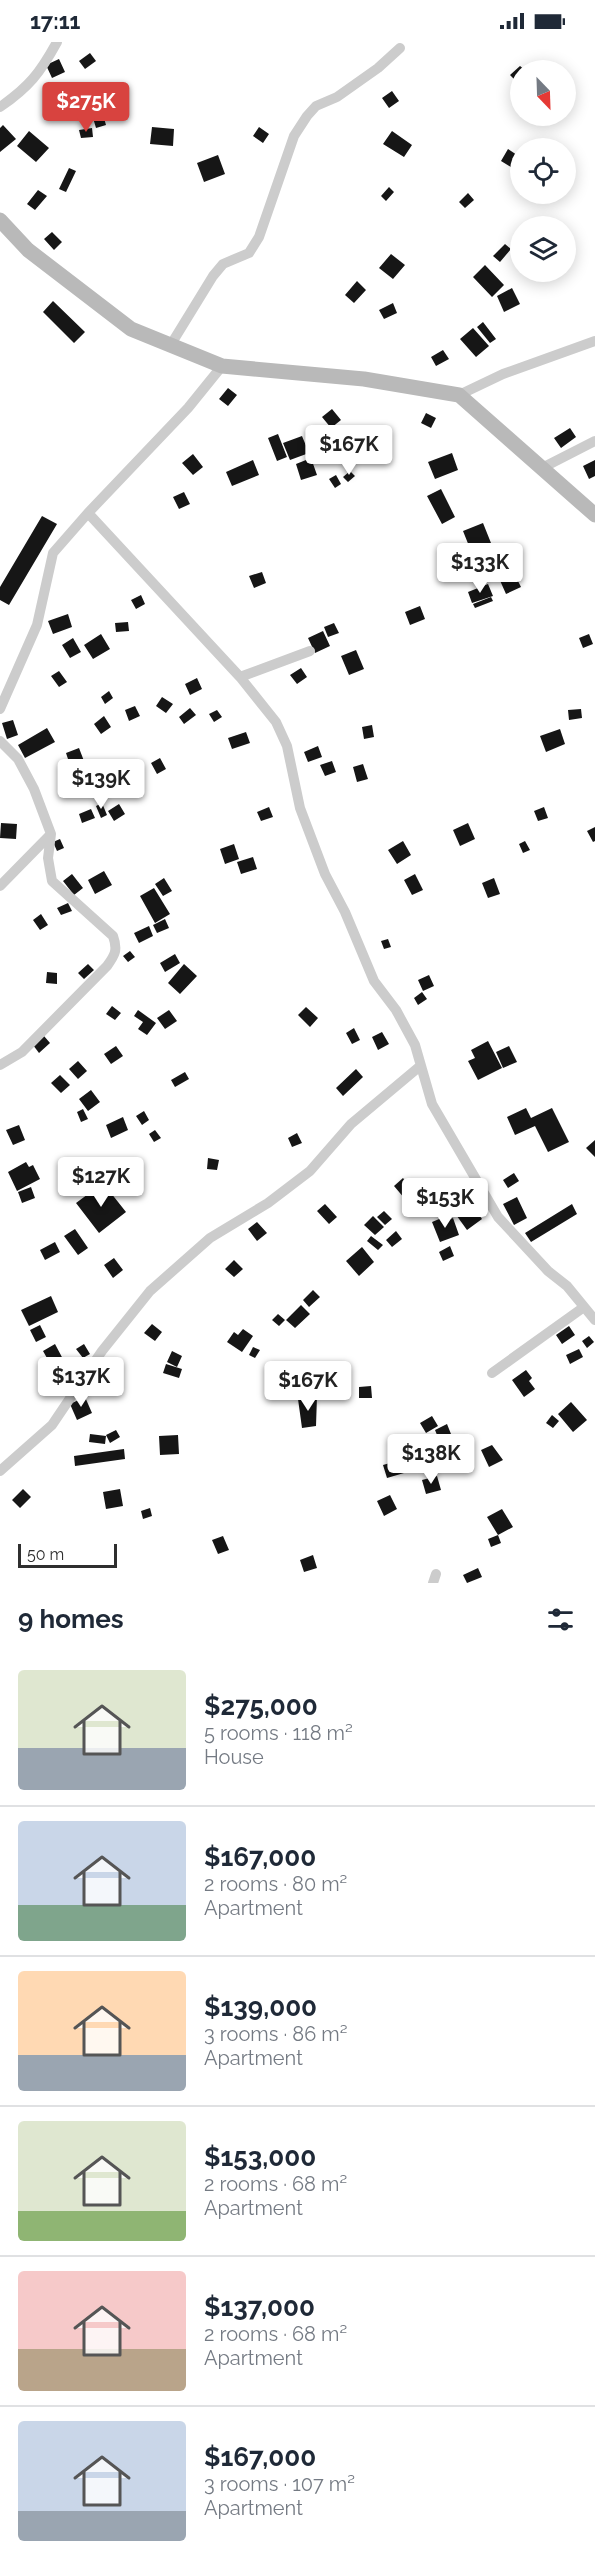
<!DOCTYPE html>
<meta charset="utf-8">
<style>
:root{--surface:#fff;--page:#f2f2f3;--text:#1f2937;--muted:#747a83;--line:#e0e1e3;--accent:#d8433f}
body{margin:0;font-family:Raleway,sans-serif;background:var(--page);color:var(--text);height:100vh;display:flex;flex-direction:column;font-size:22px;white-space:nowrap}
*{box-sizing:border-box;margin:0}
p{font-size:20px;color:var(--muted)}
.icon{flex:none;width:33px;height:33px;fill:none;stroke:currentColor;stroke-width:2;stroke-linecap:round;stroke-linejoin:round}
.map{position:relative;height:1541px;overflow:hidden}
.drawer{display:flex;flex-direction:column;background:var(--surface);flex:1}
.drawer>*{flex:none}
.needle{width:39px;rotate:157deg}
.controls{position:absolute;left:510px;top:18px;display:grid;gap:12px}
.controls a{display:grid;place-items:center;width:66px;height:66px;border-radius:50%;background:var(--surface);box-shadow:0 3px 15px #0003;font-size:30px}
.scale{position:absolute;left:18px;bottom:15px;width:99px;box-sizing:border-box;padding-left:6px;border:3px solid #2f2f2f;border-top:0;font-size:16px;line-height:21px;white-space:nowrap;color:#2f2f2f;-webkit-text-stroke:4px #fff;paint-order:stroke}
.price{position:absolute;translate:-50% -51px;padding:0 14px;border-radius:6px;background:#fff;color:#222;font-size:20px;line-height:39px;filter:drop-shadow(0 2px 3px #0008)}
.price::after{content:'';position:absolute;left:50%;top:36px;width:18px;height:14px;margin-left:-9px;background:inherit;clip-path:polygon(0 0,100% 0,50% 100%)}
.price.current{background:var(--accent);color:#fff}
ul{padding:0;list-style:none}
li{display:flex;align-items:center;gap:18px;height:150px;padding:0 18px}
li+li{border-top:2px solid var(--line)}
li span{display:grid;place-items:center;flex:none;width:168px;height:120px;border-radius:6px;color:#555}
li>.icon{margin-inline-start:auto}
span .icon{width:72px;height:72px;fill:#fffc;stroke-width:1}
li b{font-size:26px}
h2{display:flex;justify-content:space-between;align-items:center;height:72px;padding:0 18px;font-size:26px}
.status{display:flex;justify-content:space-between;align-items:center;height:42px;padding:0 30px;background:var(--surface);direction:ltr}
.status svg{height:16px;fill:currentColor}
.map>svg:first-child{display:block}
.building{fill:#161616}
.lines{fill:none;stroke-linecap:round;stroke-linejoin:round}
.street{stroke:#ccc;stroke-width:10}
.secondary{stroke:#b9b9b9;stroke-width:15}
</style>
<div class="status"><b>17:11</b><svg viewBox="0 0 49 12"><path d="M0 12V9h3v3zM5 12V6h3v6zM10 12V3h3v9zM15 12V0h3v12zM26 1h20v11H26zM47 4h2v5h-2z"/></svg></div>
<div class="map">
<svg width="595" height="1541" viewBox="0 0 595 1541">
<rect width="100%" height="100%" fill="#fff"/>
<path class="building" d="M 90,11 L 96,19 L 85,27 L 79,19 Z
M 59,17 L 65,30 L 52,36 L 46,23 Z
M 520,24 L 525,28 L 520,28 L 520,34 L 516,39 L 510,33 Z
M 392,49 L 399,59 L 389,66 L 382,56 Z
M 101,66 L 106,83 L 96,86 L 91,69 Z
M 3,83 L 16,97 L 0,110 L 0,86 Z
M 152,85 L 174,87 L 173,104 L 150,102 Z
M 259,85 L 269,92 L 263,101 L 253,94 Z
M 92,86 L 93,95 L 81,96 L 79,88 Z
M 29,89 L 49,106 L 36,120 L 17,104 Z
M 392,89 L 412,103 L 404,115 L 383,102 Z
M 508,107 L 520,115 L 514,127 L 501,119 Z
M 218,113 L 225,132 L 204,140 L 197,121 Z
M 69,126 L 76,129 L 66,150 L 59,147 Z
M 389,145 L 394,150 L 386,159 L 381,154 Z
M 38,148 L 47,154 L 35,168 L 27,162 Z
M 468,151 L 474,158 L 465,166 L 459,160 Z
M 52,190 L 62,200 L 54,208 L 44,197 Z
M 505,202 L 511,207 L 500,220 L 493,214 Z
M 391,212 L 405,223 L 393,237 L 379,226 Z
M 485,223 L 504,243 L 492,255 L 473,235 Z
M 357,239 L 366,248 L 354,261 L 345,253 Z
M 512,246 L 520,262 L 504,270 L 497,254 Z
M 53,259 L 85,290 L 74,301 L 43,270 Z
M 393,261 L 397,271 L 384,277 L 379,268 Z
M 483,280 L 496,297 L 490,301 L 477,285 Z
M 473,286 L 489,304 L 476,315 L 460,297 Z
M 443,308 L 449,317 L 436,324 L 431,315 Z
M 228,346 L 237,353 L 228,364 L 219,357 Z
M 332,367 L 341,378 L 331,386 L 322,375 Z
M 426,371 L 436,376 L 431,386 L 421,381 Z
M 570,386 L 576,395 L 561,406 L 554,396 Z
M 278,392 L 287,415 L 277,419 L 268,396 Z
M 302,394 L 309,411 L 290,418 L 283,401 Z
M 452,411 L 458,428 L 435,437 L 428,420 Z
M 193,412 L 203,425 L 193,433 L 182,421 Z
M 311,416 L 317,433 L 301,438 L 296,422 Z
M 253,418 L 259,433 L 232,444 L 226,430 Z
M 595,418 L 595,434 L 589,437 L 583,424 Z
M 350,429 L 355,434 L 348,440 L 343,435 Z
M 336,433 L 341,442 L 335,446 L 329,437 Z
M 441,447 L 455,475 L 442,482 L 427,454 Z
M 184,450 L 190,462 L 179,467 L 173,455 Z
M 42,474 L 57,482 L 9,563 L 0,558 L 0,545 Z
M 483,481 L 491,501 L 471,509 L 463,489 Z
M 463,501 L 467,509 L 454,515 L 450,507 Z
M 493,510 L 495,521 L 482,523 L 480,512 Z
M 512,527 L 521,545 L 506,552 L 498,534 Z
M 262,530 L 266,541 L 254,546 L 249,534 Z
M 488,542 L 493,554 L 472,561 L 468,550 Z
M 141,553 L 145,562 L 136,567 L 131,558 Z
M 491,555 L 493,559 L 475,566 L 473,562 Z
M 420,564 L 425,577 L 410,583 L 405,570 Z
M 68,572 L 72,585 L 53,592 L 48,579 Z
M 128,580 L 129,589 L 116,590 L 115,581 Z
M 334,581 L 339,591 L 328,595 L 324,585 Z
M 323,589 L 330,604 L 315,611 L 308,596 Z
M 101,592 L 110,607 L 93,617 L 84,603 Z
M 589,592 L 593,602 L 583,606 L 579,596 Z
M 73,596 L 81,610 L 70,616 L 62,603 Z
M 356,608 L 364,627 L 349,633 L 341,614 Z
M 301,626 L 307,635 L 297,642 L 290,633 Z
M 59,629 L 67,640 L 59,645 L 51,634 Z
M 197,636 L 202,647 L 190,653 L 185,642 Z
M 109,649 L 113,656 L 105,662 L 101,655 Z
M 162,655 L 173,662 L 166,671 L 156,664 Z
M 135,664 L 140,674 L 129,679 L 125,668 Z
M 190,666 L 196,673 L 184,682 L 179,675 Z
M 581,667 L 582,676 L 569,678 L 568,668 Z
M 217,668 L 222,675 L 214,680 L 209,672 Z
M 104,674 L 111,685 L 101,692 L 94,682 Z
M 13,678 L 18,693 L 7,697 L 2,681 Z
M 372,683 L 374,695 L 364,697 L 362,685 Z
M 47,686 L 55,700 L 25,716 L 18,703 Z
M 560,687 L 565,702 L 546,710 L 540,694 Z
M 246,690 L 250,701 L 232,707 L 228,696 Z
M 318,704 L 322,715 L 308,720 L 304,710 Z
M 79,706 L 84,719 L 70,723 L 66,711 Z
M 160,716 L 166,727 L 157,732 L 151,721 Z
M 332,719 L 336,730 L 325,734 L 320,723 Z
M 363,722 L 368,737 L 357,740 L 353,725 Z
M 102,761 L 107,773 L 101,776 L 96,764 Z
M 119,762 L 125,772 L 114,779 L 108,769 Z
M 269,765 L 273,775 L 261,779 L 257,770 Z
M 544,765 L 548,776 L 538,779 L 534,769 Z
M 91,767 L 95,776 L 82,781 L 79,772 Z
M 1,781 L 17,782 L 16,797 L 0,796 Z
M 468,781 L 475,797 L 460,804 L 453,788 Z
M 595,785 L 595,799 L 593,800 L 587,789 Z
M 60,797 L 64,806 L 57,809 L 53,800 Z
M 403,799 L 411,813 L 397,822 L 388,808 Z
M 525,799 L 530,808 L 523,811 L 519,802 Z
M 234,802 L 239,817 L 225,822 L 220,807 Z
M 253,815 L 257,827 L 241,832 L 237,820 Z
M 104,829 L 112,843 L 95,852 L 88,838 Z
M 72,832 L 83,846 L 74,853 L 63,839 Z
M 415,832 L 423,848 L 412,853 L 404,838 Z
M 164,836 L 172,849 L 163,854 L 155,842 Z
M 494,836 L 500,852 L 488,856 L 482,841 Z
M 154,846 L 170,872 L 155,881 L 140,854 Z
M 68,861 L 72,869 L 61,873 L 57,866 Z
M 41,872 L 48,883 L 40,888 L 33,878 Z
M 165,877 L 169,886 L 157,891 L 153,883 Z
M 149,884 L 153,894 L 139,901 L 134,891 Z
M 388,897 L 391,905 L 384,907 L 381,899 Z
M 130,909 L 135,915 L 128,920 L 123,914 Z
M 175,912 L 180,921 L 165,930 L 160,921 Z
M 88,922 L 94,928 L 84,937 L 78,931 Z
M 184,922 L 197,934 L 180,952 L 168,941 Z
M 47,930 L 57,931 L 57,942 L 46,941 Z
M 429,933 L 434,944 L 423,949 L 418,938 Z
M 422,950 L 427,957 L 418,963 L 414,956 Z
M 112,964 L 121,971 L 115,978 L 106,972 Z
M 306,965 L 318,976 L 310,985 L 298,973 Z
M 138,968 L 156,981 L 147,993 L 138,987 L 143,980 L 134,974 Z
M 169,968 L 177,979 L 165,987 L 157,976 Z
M 354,986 L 360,998 L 352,1002 L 346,991 Z
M 382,990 L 389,1002 L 378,1008 L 372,995 Z
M 44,994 L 50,1001 L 39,1011 L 33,1003 Z
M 488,999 L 502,1026 L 478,1038 L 468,1019 L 475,1016 L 471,1008 Z
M 116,1004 L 123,1014 L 111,1022 L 104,1012 Z
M 509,1004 L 517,1020 L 503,1026 L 496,1010 Z
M 78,1019 L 87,1029 L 78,1037 L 69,1027 Z
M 356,1027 L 363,1035 L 343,1054 L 336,1046 Z
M 185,1030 L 189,1037 L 175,1045 L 171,1038 Z
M 60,1033 L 70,1043 L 61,1051 L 51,1041 Z
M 91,1048 L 100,1060 L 88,1069 L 79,1057 Z
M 526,1066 L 531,1076 L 552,1066 L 569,1100 L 548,1110 L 535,1084 L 515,1093 L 507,1075 Z
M 83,1067 L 88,1077 L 81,1080 L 77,1070 Z
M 144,1069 L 149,1078 L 142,1083 L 136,1074 Z
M 123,1075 L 128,1088 L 111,1096 L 106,1083 Z
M 19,1083 L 25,1098 L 13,1103 L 6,1088 Z
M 155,1088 L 161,1096 L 154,1100 L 149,1092 Z
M 297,1091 L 302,1101 L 292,1105 L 288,1096 Z
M 595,1098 L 595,1115 L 586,1106 Z
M 208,1116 L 219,1118 L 217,1128 L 207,1127 Z
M 26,1120 L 29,1125 L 33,1123 L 40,1137 L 17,1149 L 8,1130 Z
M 514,1131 L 519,1139 L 508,1146 L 503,1138 Z
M 403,1136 L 414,1150 L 405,1157 L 394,1144 Z
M 103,1141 L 126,1170 L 99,1191 L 76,1161 Z
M 31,1145 L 35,1156 L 22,1161 L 18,1150 Z
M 517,1155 L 527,1176 L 514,1183 L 503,1162 Z
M 469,1159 L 482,1177 L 467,1188 L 454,1170 Z
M 325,1162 L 337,1175 L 329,1182 L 317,1169 Z
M 572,1162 L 577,1172 L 531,1200 L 525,1191 Z
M 384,1169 L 392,1177 L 385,1183 L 377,1175 Z
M 373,1174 L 384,1185 L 375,1193 L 364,1183 Z
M 444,1175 L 445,1179 L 453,1176 L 459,1193 L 440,1200 L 432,1180 Z
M 257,1180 L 267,1191 L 257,1199 L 248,1187 Z
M 75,1187 L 88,1206 L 78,1213 L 64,1194 Z
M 396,1189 L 402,1197 L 392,1205 L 386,1198 Z
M 371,1194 L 383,1203 L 378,1208 L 367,1199 Z
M 55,1200 L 60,1210 L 45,1218 L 40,1208 Z
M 450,1204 L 454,1214 L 443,1219 L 439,1210 Z
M 362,1205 L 374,1220 L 359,1234 L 346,1219 Z
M 114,1216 L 123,1228 L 113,1236 L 104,1223 Z
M 234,1218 L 243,1227 L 234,1235 L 225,1227 Z
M 313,1248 L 320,1255 L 309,1265 L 303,1258 Z
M 51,1254 L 58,1270 L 29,1284 L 21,1268 Z
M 301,1263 L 310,1272 L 295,1286 L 286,1278 Z
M 278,1272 L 285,1278 L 279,1284 L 272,1278 Z
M 152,1282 L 162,1290 L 155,1299 L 144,1291 Z
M 40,1283 L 46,1295 L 36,1300 L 30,1288 Z
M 569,1284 L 575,1293 L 562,1302 L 556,1293 Z
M 243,1287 L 253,1294 L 242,1310 L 227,1300 L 234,1290 L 238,1293 Z
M 589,1294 L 594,1300 L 587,1306 L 582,1299 Z
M 55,1302 L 64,1319 L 52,1325 L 43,1309 Z
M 84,1302 L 90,1312 L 83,1316 L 76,1307 Z
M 253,1305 L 260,1308 L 255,1316 L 249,1313 Z
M 579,1307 L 583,1315 L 570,1322 L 566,1313 Z
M 172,1309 L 182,1314 L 177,1325 L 167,1320 Z
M 166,1322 L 182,1327 L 179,1336 L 163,1331 Z
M 526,1328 L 532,1336 L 529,1339 L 535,1347 L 524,1355 L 512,1338 Z
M 371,1344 L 372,1356 L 359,1356 L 359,1345 Z
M 317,1354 L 316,1384 L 302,1386 L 298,1357 Z
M 85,1355 L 92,1371 L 77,1378 L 70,1362 Z
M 571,1360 L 587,1378 L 573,1390 L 558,1372 Z
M 552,1373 L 559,1379 L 553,1386 L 546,1381 Z
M 432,1374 L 438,1384 L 426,1391 L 420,1381 Z
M 447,1382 L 451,1392 L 439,1398 L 435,1388 Z
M 116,1388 L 120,1395 L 110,1401 L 106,1393 Z
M 90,1392 L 106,1394 L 105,1402 L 89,1400 Z
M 178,1393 L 179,1412 L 160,1413 L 159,1394 Z
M 492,1403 L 503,1418 L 489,1425 L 481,1408 Z
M 124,1407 L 125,1417 L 75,1424 L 74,1414 Z
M 400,1418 L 404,1431 L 387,1436 L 383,1423 Z
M 437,1434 L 441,1448 L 426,1452 L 422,1438 Z
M 23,1447 L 31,1455 L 20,1466 L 12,1458 Z
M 120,1447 L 123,1464 L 106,1467 L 103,1450 Z
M 390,1453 L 397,1467 L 384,1474 L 377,1459 Z
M 150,1466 L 152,1474 L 143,1477 L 141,1469 Z
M 502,1467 L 513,1485 L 498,1493 L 501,1501 L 491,1505 L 488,1497 L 498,1493 L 487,1475 Z
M 223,1494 L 229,1508 L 218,1512 L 212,1498 Z
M 313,1513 L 317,1526 L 304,1530 L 300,1518 Z
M 478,1526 L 482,1535 L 467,1541 L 463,1533 Z"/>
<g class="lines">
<path class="street" d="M 0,65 C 29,45 40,31 57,0
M 170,304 L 213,234 L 223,222 L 249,211 L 259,195 L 294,94 L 307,74 L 316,64 L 337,55 L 378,26 L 400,6
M 222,324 L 188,366 L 88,471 L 240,635 L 276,680 L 287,704 L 300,766 L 325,832 L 345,870 L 374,939 L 396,968 L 415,1003 L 432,1062 L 498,1175 L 548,1229 L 567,1244 L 595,1278
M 459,353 L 503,332 L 595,299
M 544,425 L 595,399
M 240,635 L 310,609
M 0,667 L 37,583 L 53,511 L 88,471
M 0,699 L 18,717 L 34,747 L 51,792 L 48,816 L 52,839 L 113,894 C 118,908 115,913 107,924 L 22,1010 L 0,1023
M 0,844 L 51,792
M 492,1331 L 584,1265
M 0,1429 L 52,1383 L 102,1309 L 150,1249 L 210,1196 L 268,1161 L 310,1129 L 351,1082 L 419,1025
M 433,1541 L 436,1532"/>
<path class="secondary" d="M 0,178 L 28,208 L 131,287 L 222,324 L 364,337 L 459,353 L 595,473"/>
</g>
</svg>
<div class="controls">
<a><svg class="needle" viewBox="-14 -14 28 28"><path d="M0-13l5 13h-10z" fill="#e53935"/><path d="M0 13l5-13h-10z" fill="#747a83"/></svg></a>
<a><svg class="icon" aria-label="locate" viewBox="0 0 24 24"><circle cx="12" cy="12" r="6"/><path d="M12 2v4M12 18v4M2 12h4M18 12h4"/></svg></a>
<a><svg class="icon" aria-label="layers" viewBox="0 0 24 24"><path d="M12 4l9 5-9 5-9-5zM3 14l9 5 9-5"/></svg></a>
</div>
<div class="scale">50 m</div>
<b class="price current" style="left:86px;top:91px">$275K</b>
<b class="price" style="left:349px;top:434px">$167K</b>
<b class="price" style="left:480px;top:552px">$133K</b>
<b class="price" style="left:101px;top:768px">$139K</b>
<b class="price" style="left:101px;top:1166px">$127K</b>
<b class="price" style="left:445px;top:1187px">$153K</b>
<b class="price" style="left:81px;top:1366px">$137K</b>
<b class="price" style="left:308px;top:1370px">$167K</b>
<b class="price" style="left:431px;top:1443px">$138K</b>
</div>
<section class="drawer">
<h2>9 homes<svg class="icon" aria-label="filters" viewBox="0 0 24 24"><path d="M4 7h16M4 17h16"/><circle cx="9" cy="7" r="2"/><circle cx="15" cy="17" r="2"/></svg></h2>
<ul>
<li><span style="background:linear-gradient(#dfe7d0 65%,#9aa5b1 0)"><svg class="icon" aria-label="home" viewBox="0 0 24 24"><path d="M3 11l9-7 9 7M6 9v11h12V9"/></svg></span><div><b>$275,000</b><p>5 rooms · 118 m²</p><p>House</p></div></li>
<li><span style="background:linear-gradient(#c9d6e8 70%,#7fa58c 0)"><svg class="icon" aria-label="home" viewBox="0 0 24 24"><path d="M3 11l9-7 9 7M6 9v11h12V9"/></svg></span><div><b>$167,000</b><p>2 rooms · 80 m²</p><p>Apartment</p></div></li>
<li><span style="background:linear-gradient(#ffd9b3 70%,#9aa5b1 0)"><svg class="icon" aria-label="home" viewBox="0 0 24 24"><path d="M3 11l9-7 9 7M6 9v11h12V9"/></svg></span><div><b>$139,000</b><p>3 rooms · 86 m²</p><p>Apartment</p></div></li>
<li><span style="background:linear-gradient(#dfe7d0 75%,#8fb573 0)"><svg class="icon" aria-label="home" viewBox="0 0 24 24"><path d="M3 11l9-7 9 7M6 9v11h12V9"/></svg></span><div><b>$153,000</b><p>2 rooms · 68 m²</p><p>Apartment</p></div></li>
<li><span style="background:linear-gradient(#f6c9c9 65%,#b9a48a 0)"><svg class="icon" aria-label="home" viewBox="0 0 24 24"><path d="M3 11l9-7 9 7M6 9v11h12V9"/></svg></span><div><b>$137,000</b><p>2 rooms · 68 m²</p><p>Apartment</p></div></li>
<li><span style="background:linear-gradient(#c9d6e8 75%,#9aa5b1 0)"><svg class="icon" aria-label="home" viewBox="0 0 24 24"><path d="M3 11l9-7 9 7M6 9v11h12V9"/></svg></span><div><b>$167,000</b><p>3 rooms · 107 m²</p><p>Apartment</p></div></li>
</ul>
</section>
